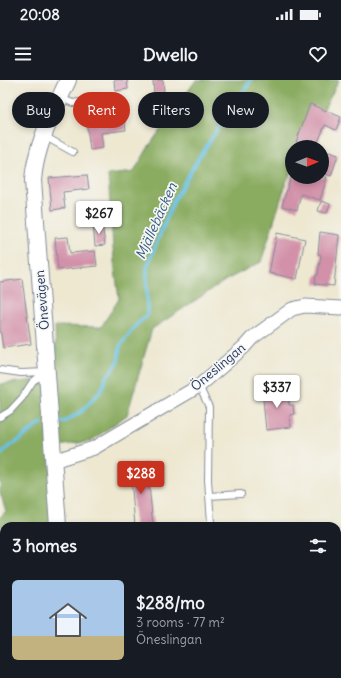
<!DOCTYPE html>
<meta charset="utf-8">
<style>
:root{--surface:#171b24;--page:#242831;--text:#f1f3f6;--muted:#9ea1a6;--line:#363941;--accent:#c8321e}
body{margin:0;font-family:Delius,sans-serif;background:var(--page);color:var(--text);height:100vh;display:flex;flex-direction:column;font-size:15px;white-space:nowrap}
*{box-sizing:border-box;margin:0}
p{font-size:13px;color:var(--muted)}
.icon{flex:none;width:22px;height:22px;fill:none;stroke:currentColor;stroke-width:2;stroke-linecap:round;stroke-linejoin:round}
.map{position:relative;flex:1;overflow:hidden}
.sheet{position:absolute;left:0px;top:442px;width:341px;height:156px;display:flex;flex-direction:column;background:var(--surface);border-radius:12px 12px 0 0;box-shadow:0 2px 6px #0003}
.sheet>*{flex:none}
.hud{position:absolute;left:12px;top:12px;width:317px;height:36px;display:flex;gap:8px}
.needle{width:26px;rotate:89deg}
.buttons{position:absolute;left:285px;top:60px;display:grid;gap:8px}
.buttons a{display:grid;place-items:center;width:44px;height:44px;border-radius:50%;background:var(--surface);box-shadow:0 2px 6px #0003;font-size:20px}
.price{position:absolute;translate:-50% -34px;padding:0 9px;border-radius:4px;background:#fff;color:#222;font-size:13px;line-height:26px;filter:drop-shadow(0 1px 2px #0008)}
.price::after{content:'';position:absolute;left:50%;top:24px;width:12px;height:9px;margin-left:-6px;background:inherit;clip-path:polygon(0 0,100% 0,50% 100%)}
.price.current{background:var(--accent);color:#fff}
ul{padding:0;list-style:none}
li{display:flex;align-items:center;gap:12px;height:100px;padding:0 12px}
li+li{border-top:1px solid var(--line)}
li span{display:grid;place-items:center;flex:none;width:112px;height:80px;border-radius:6px;color:#555}
li>.icon{margin-inline-start:auto}
span .icon{width:48px;height:48px;fill:#fffc;stroke-width:1}
li b{font-size:17px}
h2{display:flex;justify-content:space-between;align-items:center;height:48px;padding:0 12px;font-size:17px}
.tag{padding:0 14px;border-radius:18px;background:var(--surface);box-shadow:0 2px 6px #0003;font-size:14px;line-height:36px}
.tag.current{background:var(--accent);color:#fff}
.status{display:flex;justify-content:space-between;align-items:center;height:28px;padding:0 20px;background:var(--surface);direction:ltr}
.status svg{height:11px;fill:currentColor}
header{display:flex;justify-content:space-between;align-items:center;height:52px;padding:0 12px;background:var(--surface);font-size:18px;font-weight:700}
.map>svg:first-child{display:block}
.forest{fill:#8aac61;stroke:#526e60}
.lines{fill:none;stroke-linecap:round;stroke-linejoin:round}
.stream{stroke:#66c1e4;stroke-width:3.5}
.building{fill:#d291a9}
.service-casing{stroke:#848c98;stroke-width:8}
.minor-casing{stroke:#848c98;stroke-width:15}
.tertiary-casing{stroke:#848c98;stroke-width:18}
.service{stroke:#fff;stroke-width:6}
.minor{stroke:#fff;stroke-width:13}
.tertiary{stroke:#fff;stroke-width:16}
.labels{text-anchor:middle;dominant-baseline:central;stroke-width:3.5;stroke-linejoin:round;paint-order:stroke}
.street-label{font-size:13px;fill:#1b2f5e;stroke:#f6f6f2}
.water-label{font-size:14px;font-style:italic;fill:#325b86;stroke:#f6f6f2}
</style>
<div class="status"><b>20:08</b><svg viewBox="0 0 49 12"><path d="M0 12V9h3v3zM5 12V6h3v6zM10 12V3h3v9zM15 12V0h3v12zM26 1h20v11H26zM47 4h2v5h-2z"/></svg></div>
<header><svg class="icon" aria-label="menu" viewBox="0 0 24 24"><path d="M4 6h16M4 12h16M4 18h16"/></svg>Dwello<svg class="icon" aria-label="heart" viewBox="0 0 24 24"><path d="M12 20l-8-8c-3-5 5-10 8-4 3-6 11-1 8 4z"/></svg></header>
<div class="map">
<svg width="341" height="598" viewBox="0 0 341 598">
<rect width="100%" height="100%" fill="#f6f6f2"/>
<filter id="ink" filterUnits="userSpaceOnUse"><feTurbulence type="fractalNoise" baseFrequency=".025" numOctaves="2"/><feDisplacementMap in="SourceGraphic" scale="8" xChannelSelector="R" yChannelSelector="G"/><feConvolveMatrix kernelMatrix="1 2 1 2 8 2 1 2 1" color-interpolation-filters="sRGB"/></filter>
<filter id="wash" filterUnits="userSpaceOnUse"><feTurbulence type="fractalNoise" baseFrequency=".012" numOctaves="4" result="noise"/><feDisplacementMap in="SourceGraphic" scale="16" xChannelSelector="R" yChannelSelector="G"/><feGaussianBlur stdDeviation="0.9" result="paint"/><feColorMatrix in="noise" values="0 0 0 0 0 0 0 0 0 0 0 0 0 0 0 0 0 1.4 0 .05"/><feComposite in="paint" operator="in"/></filter>
<g filter="url(#wash)">
<rect width="100%" height="100%" fill="#eee8d1"/>
<path class="forest" d="M 196,0 L 339,0 L 304,67 L 292,67 L 292,91 L 287,100 L 261,182 L 226,200 L 152,249 L 127,335 L 91,361 L 59,366 L 55,246 L 101,247 L 119,219 L 114,182 L 108,95 L 134,92 L 149,66 Z
M 45,299 L 54,446 L 4,446 L 4,594 L 54,594 L 54,598 L 0,598 L 0,437 L 6,431 L 0,412 L 0,304 Z"/>
<g class="lines">
<path class="stream" d="M 57,342 L 64,342 L 82,331 L 98,314 L 103,307 L 106,297 L 110,293 L 118,282 L 120,266 L 137,244 L 147,236 L 147,187 L 174,120 L 201,74 L 251,0
M 0,376 C 8,365 11,366 21,359 C 28,353 34,348 42,343"/>
</g>
<g id="blocks">
<path class="building" d="M 114,0 L 127,0 L 128,9 L 115,11 Z
M 153,0 L 163,0 L 164,13 L 154,14 Z
M 310,24 L 341,37 L 336,50 L 325,45 L 316,67 L 309,67 L 296,62 Z
M 124,34 L 126,50 L 101,53 L 103,68 L 90,70 L 86,39 Z
M 329,72 L 338,75 L 331,96 L 322,93 Z
M 87,95 L 89,109 L 63,112 L 65,128 L 52,130 L 49,98 Z
M 291,97 L 327,97 L 320,120 L 301,114 L 297,130 L 282,126 Z
M 321,121 L 330,124 L 327,133 L 318,131 Z
M 102,143 L 105,165 L 95,166 L 93,144 Z
M 320,152 L 339,155 L 334,206 L 315,204 L 316,195 L 318,195 L 321,175 L 318,174 Z
M 277,153 L 305,159 L 297,199 L 269,193 Z
M 68,157 L 70,173 L 95,171 L 97,186 L 58,190 L 55,158 Z
M 22,199 L 31,264 L 3,268 L 0,248 L 0,202 Z
M 275,307 L 276,313 L 288,312 L 289,325 L 293,325 L 294,334 L 290,335 L 291,347 L 266,350 L 262,309 Z
M 147,383 L 153,446 L 135,446 L 130,385 Z"/>
</g>
</g>
<g filter="url(#ink)">
<use href="#blocks" fill-opacity="0" stroke="#848c98" stroke-width="1"/>
<g class="lines">
<g class="service-casing">
<path id="service" d="M 60,18 L 73,23 L 105,18
M 44,56 L 73,72
M 0,290 L 21,293 L 46,292
M 199,306 L 209,327 L 208,400 L 211,443 L 213,446
M 0,337 L 10,331 L 22,318 L 33,301 L 46,293
M 209,416 L 241,414
M 0,483 L 4,483"/>
</g>
<g class="minor-casing">
<path id="minor" d="M 53,381 L 94,368 L 199,306 L 244,267 L 252,258 L 292,229 L 305,226 L 341,228"/>
</g>
<g class="tertiary-casing">
<path id="tertiary" d="M 58,446 L 33,100 C 36,64 53,33 68,0
M 58,594 L 59,598"/>
</g>
<use href="#service" class="service"/>
<use href="#minor" class="minor"/>
<use href="#tertiary" class="tertiary"/>
</g>
</g>
<g class="labels">
<g class="street-label">
<text transform="translate(42 220) rotate(-95)">Önevägen</text>
<text transform="translate(218 287) rotate(-40)">Öneslingan</text>
</g>
<g class="water-label">
<text transform="translate(156 141) rotate(-66)">Mjällebäcken</text>
</g>
</g>
</svg>
<div class="buttons">
<a><svg class="needle" viewBox="-14 -14 28 28"><path d="M0-13l5 13h-10z" fill="#e53935"/><path d="M0 13l5-13h-10z" fill="#9ea1a6"/></svg></a>
</div>
<b class="price" style="left:99px;top:155px">$267</b>
<b class="price" style="left:277px;top:329px">$337</b>
<b class="price current" style="left:141px;top:415px">$288</b>
<div class="hud">
<a class="tag">Buy</a>
<a class="tag current">Rent</a>
<a class="tag">Filters</a>
<a class="tag">New</a>
</div>
<section class="sheet">
<h2>3 homes<svg class="icon" aria-label="filters" viewBox="0 0 24 24"><path d="M4 7h16M4 17h16"/><circle cx="9" cy="7" r="2"/><circle cx="15" cy="17" r="2"/></svg></h2>
<ul>
<li><span style="background:linear-gradient(#a9c7e8 70%,#c2b280 0)"><svg class="icon" aria-label="home" viewBox="0 0 24 24"><path d="M3 11l9-7 9 7M6 9v11h12V9"/></svg></span><div><b>$288/mo</b><p>3 rooms · 77 m²</p><p>Öneslingan</p></div></li>
</ul>
</section>
</div>
